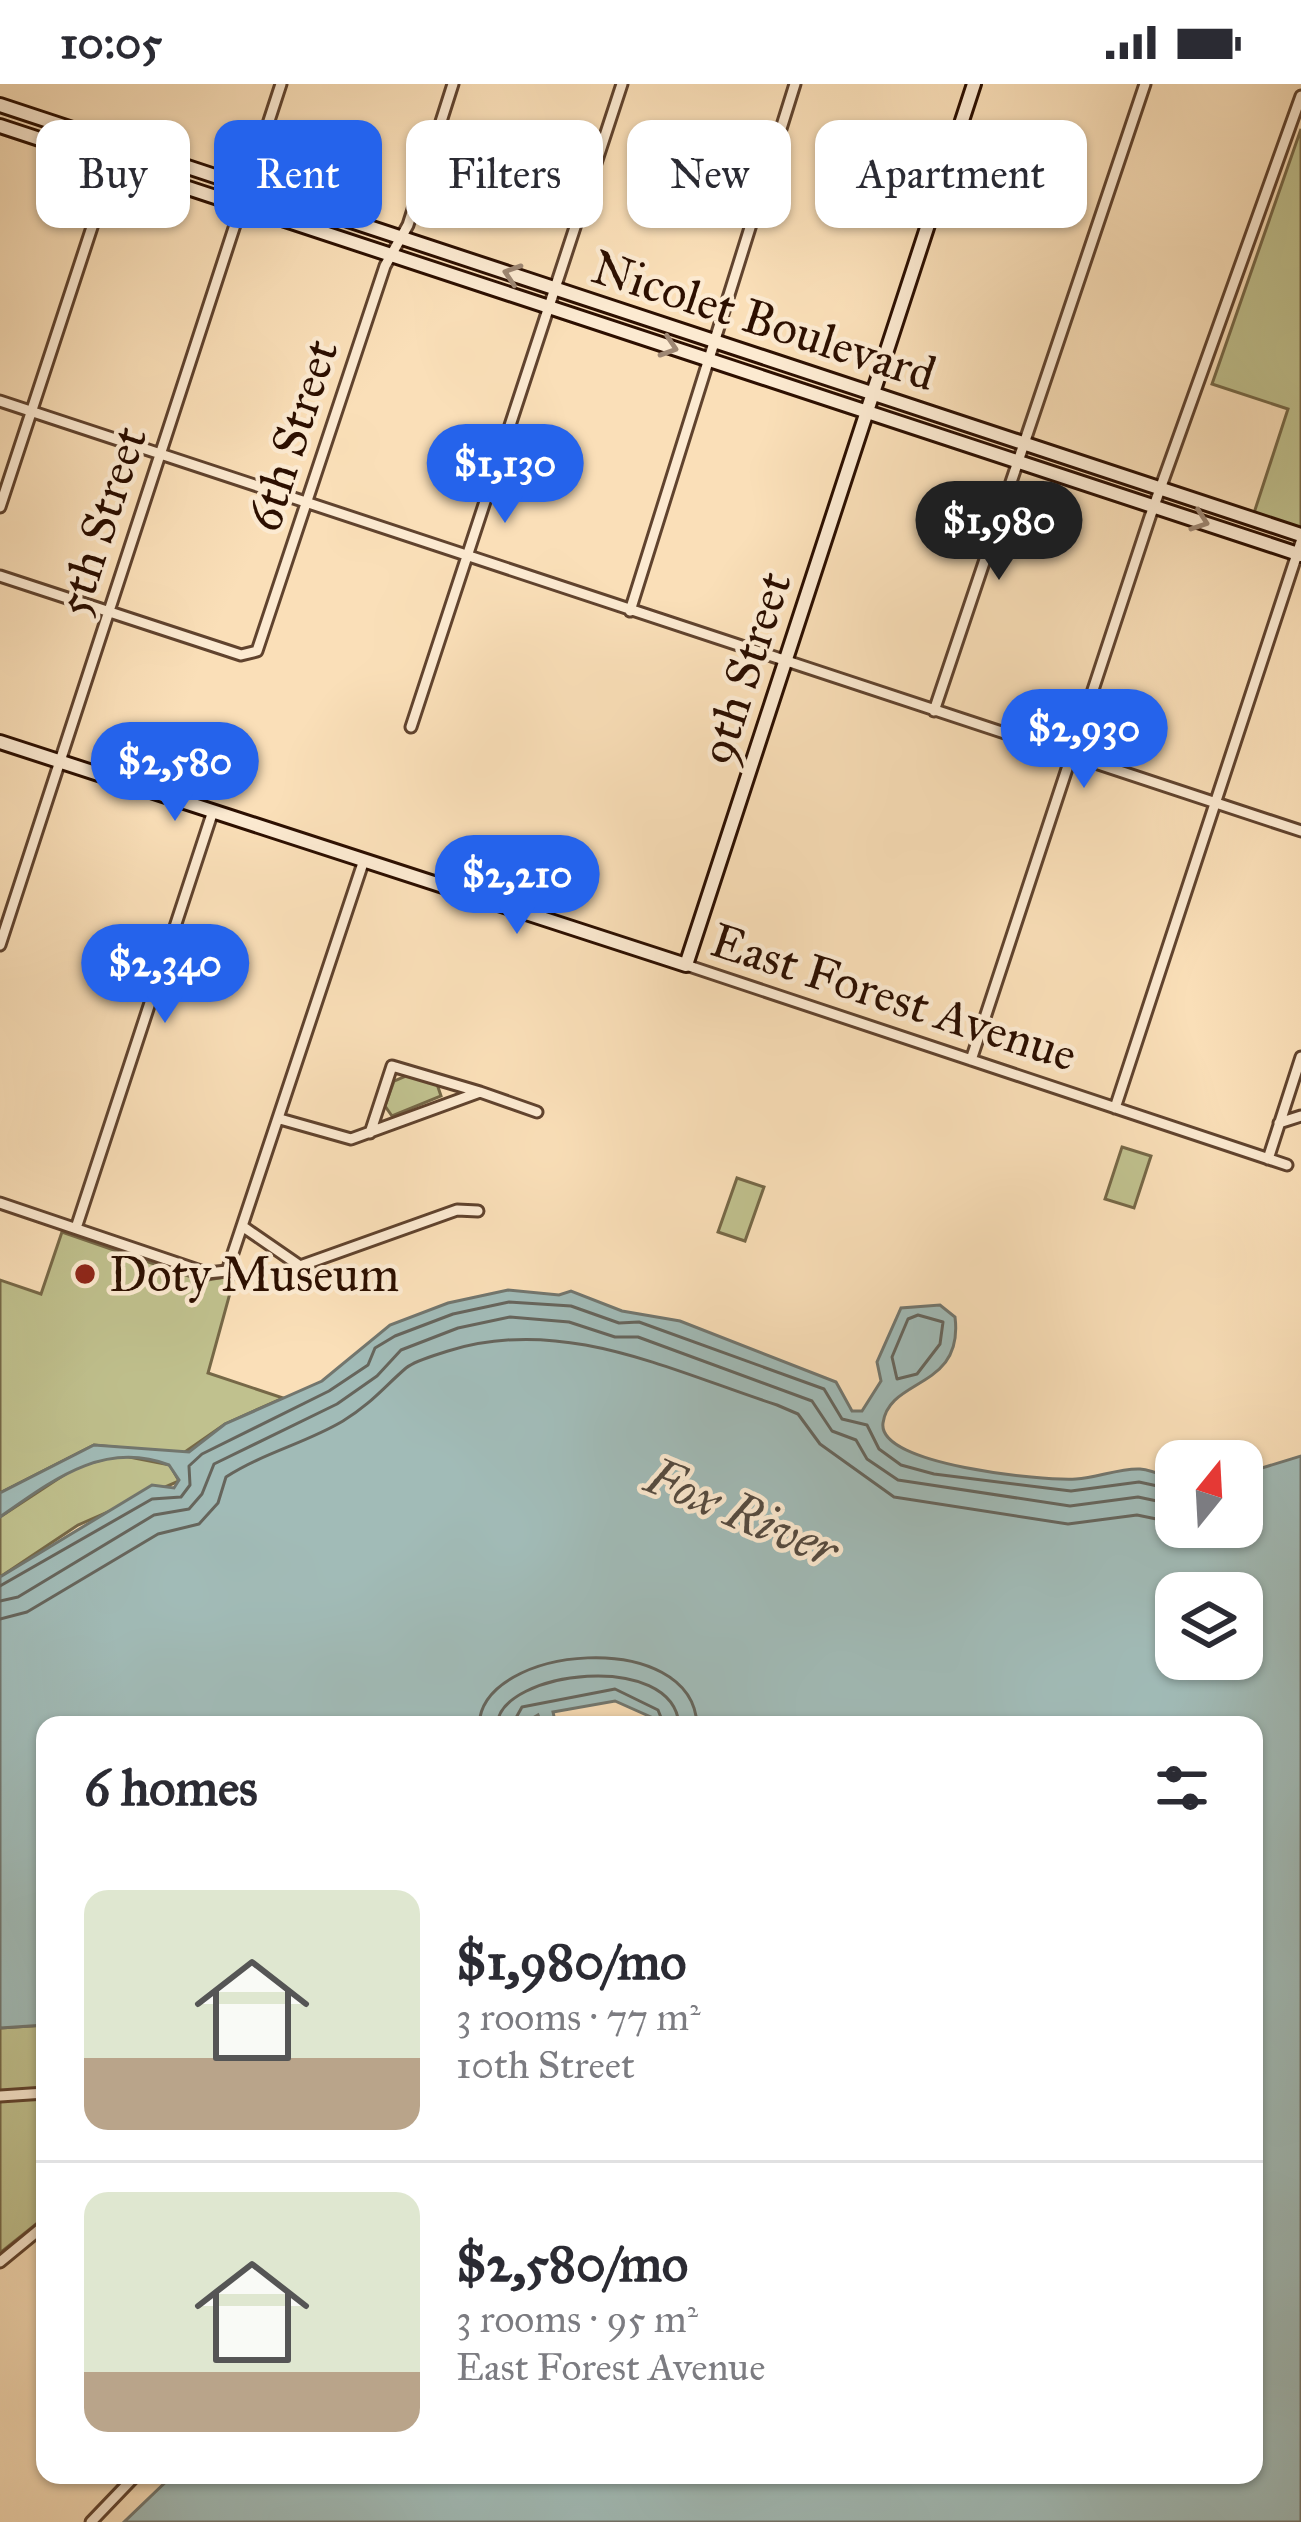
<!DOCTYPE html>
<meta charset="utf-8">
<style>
:root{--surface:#fff;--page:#f7f7f7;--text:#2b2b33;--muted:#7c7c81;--line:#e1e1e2;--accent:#2563eb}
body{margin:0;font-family:"IM FELL Great Primer",serif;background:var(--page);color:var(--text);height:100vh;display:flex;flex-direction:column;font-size:45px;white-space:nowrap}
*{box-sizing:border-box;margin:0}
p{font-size:39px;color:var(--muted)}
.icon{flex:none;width:66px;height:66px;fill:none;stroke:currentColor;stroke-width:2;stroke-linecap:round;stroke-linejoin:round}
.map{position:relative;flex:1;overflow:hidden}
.sheet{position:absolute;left:36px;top:1632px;width:1227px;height:768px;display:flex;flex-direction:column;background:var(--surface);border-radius:24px;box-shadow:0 3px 9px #0004}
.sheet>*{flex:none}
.banner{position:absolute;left:36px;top:36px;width:1230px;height:108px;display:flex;gap:24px}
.needle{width:78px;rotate:18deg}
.buttons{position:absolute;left:1155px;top:1356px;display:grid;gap:24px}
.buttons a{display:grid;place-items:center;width:108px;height:108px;border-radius:24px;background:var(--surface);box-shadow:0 3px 9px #0004;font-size:60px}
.price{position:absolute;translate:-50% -102px;padding:0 27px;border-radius:42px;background:var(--accent);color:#fff;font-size:39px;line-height:78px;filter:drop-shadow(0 3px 6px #0008)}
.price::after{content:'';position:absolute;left:50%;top:72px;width:36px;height:27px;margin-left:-18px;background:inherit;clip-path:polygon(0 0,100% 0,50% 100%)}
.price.active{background:#222;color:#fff}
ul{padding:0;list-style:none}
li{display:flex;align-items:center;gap:36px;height:300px;padding:0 48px}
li+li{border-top:3px solid var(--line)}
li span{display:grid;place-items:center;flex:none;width:336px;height:240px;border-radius:24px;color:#555}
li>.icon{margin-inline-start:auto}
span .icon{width:144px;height:144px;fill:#fffc;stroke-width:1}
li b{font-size:51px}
h2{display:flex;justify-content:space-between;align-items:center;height:144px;padding:0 48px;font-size:51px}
.pill{padding:0 42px;border-radius:24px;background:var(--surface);box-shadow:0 3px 9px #0004;font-size:42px;line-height:108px}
.pill.active{background:var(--accent);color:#fff}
.status{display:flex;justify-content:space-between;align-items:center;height:84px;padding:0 60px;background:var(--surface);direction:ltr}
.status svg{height:33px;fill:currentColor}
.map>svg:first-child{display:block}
.green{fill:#c0c18e;stroke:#766847;stroke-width:3}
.water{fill:#a1bbb7;stroke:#72766e;stroke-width:3;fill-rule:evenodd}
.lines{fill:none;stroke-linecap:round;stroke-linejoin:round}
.shore{stroke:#66655c;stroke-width:3}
.street-casing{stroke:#60432e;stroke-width:15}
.secondary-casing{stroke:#2c0f00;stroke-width:18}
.street{stroke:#fcead1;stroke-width:9}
.secondary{stroke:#fcead1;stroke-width:12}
.oneway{stroke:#9e8773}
.poi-dot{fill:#8f2418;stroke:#fcead1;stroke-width:4.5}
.labels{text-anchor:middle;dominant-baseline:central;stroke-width:9;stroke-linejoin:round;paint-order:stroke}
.street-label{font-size:48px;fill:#2c0f00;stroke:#fcead1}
.poi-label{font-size:48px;fill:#2c0f00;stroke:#fcead1;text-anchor:start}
.water-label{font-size:51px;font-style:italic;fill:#554b40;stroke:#fcead1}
</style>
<div class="status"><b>10:05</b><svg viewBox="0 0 49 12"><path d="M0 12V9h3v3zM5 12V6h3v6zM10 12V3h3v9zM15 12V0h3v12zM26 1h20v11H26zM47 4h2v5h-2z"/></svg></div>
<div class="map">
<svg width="1301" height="2438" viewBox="0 0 1301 2438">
<rect width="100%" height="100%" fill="#fadfb8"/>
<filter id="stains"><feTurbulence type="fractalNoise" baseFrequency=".00167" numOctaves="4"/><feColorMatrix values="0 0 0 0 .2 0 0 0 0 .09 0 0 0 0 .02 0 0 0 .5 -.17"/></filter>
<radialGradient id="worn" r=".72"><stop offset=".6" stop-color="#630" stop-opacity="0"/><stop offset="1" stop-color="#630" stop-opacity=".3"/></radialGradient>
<path class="green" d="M 1301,45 L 1301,445 L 1254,429 L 1288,325 L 1212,300 Z
M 408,991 L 437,1000 L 441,1012 L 392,1032 L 385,1022 L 394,997 Z
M 1122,1063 L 1151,1072 L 1134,1124 L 1105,1115 Z
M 737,1094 L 764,1103 L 745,1157 L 718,1148 Z
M 62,1148 L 203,1197 L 235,1191 L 208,1289 L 283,1314 L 225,1340 L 182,1370 L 94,1361 L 0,1409 L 0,1196 L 41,1210 Z
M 119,1371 L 170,1381 L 179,1397 L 78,1441 L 0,1493 L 0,1433 L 76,1383 Z
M 45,1941 L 45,2133 L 0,2169 L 0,1944 Z"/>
<path class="water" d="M 508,1206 L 559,1211 L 571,1207 L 622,1227 L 680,1237 L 836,1298 L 852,1327 L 862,1327 L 881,1297 L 877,1278 L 901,1224 L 940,1221 L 955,1233 C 964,1306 889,1293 883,1339 C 877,1381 1043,1397 1076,1395 C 1097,1394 1119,1384 1140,1385 C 1152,1386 1165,1392 1176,1396 L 1176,1443 L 1242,1443 L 1242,1390 L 1301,1372 L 1301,2438 L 124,2438 L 173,2391 L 1254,2391 L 1254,1641 L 669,1641 L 615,1617 L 553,1628 L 556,1641 L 542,1641 L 538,1631 L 521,1641 L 45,1641 L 45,1941 L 0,1944 L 0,1493 L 152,1401 L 174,1404 L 179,1396 L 169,1381 C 104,1356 53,1396 0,1433 L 0,1409 L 94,1361 L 189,1368 L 225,1340 L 322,1297 L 390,1241 L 448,1219 ZM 1242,1509 L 1242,1575 L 1176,1575 L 1176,1509 Z"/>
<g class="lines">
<path class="shore" d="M 918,1231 L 943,1238 L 940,1260 L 917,1290 L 897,1295 L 892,1273 L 908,1235 Z
M 0,1502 L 152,1415 L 181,1413 L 190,1401 L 189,1382 L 202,1370 L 329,1307 L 368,1281 L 375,1264 L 395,1252 L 453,1230 L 509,1218 L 571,1222 L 619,1239 L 639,1238 L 824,1305 L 842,1335 L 867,1341 L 879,1365 L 901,1381 L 934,1390 L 1071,1407 L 1139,1398 L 1176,1406
M 0,1517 L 18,1513 L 154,1431 L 189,1425 L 202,1410 L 214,1380 L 337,1320 L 377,1292 L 401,1266 L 458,1244 L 510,1233 L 569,1238 L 615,1253 L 638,1253 L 812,1317 L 832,1347 L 856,1356 L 867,1375 L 898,1396 L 1070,1422 L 1138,1413 L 1176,1421
M 0,1535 L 27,1528 L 158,1450 L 199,1440 L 218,1419 L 226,1393 C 263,1369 306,1359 343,1337 C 372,1319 383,1304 406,1284 C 416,1276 436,1271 448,1267 C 562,1231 669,1286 777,1321 L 798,1330 L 820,1360 L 894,1413 L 1068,1440 L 1137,1431 L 1176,1439
M 479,1641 C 482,1560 693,1543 697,1641
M 497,1641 C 500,1586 674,1566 679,1641
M 512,1641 L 522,1623 L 615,1605 L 658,1626 L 664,1641"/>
<g class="street-casing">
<path id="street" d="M 0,317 L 1301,747
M 0,423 L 119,61
M 0,492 L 241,571 L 257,567 L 385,182 L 408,141 L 453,0
M 630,527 L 795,0
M 934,627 L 1145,0
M 411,643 L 622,0
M 0,861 L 281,0
M 686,881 L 1287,1081
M 971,976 L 1150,433 L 1301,12
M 1115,1024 L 1301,458
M 280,1035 L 351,1055 L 480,1008 L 537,1028
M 1279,1039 L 1301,1032
M 370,1049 L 392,982 L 480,1008
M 1268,1075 L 1301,973
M 0,1119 L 207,1189 L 227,1187 L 364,776
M 76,1144 L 213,727
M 245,1144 L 300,1182 L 457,1126 L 478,1127
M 0,2012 L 45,2009
M 0,2178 L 45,2141
M 91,2438 L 136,2391"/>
</g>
<g class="secondary-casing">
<path id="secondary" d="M 0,21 L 1301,451
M 0,42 L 1301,471
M 0,658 L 686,881 L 974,0"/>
</g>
<use href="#street" class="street"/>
<use href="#secondary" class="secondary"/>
</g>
<defs><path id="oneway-chevron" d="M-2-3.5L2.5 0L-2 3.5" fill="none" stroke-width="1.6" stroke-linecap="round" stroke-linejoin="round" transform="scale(3)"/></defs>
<g class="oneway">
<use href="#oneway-chevron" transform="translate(512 190) rotate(-162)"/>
<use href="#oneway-chevron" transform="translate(669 263) rotate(18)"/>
<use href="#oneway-chevron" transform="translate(1200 437) rotate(19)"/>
</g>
<circle class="poi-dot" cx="85" cy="1190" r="12"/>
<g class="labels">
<g class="street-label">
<text transform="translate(764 236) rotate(18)">Nicolet Boulevard</text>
<text transform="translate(292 351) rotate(-72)">6th Street</text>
<text transform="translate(101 437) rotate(-72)">5th Street</text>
<text transform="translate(745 584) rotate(-72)">9th Street</text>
<text transform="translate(894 913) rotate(18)">East Forest Avenue</text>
</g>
<g class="poi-label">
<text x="109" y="1190">Doty Museum</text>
</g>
<g class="water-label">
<text transform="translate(742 1429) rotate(23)">Fox River</text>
</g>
</g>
<rect width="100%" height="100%" filter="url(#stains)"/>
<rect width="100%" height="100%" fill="url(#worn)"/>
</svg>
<div class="buttons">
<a><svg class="needle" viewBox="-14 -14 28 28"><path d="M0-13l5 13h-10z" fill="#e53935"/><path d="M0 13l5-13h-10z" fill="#7c7c81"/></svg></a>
<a><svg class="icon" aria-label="layers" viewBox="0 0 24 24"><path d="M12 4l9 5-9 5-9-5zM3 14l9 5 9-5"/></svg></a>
</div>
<b class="price" style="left:505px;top:442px">$1,130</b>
<b class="price active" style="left:999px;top:499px">$1,980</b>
<b class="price" style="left:1084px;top:707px">$2,930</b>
<b class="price" style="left:175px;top:740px">$2,580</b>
<b class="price" style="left:517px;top:853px">$2,210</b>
<b class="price" style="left:165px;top:942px">$2,340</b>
<div class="banner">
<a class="pill">Buy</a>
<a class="pill active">Rent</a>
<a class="pill">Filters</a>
<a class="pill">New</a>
<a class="pill">Apartment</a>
</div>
<section class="sheet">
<h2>6 homes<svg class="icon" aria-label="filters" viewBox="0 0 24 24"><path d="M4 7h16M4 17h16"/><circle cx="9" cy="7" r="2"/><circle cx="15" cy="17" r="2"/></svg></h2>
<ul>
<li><span style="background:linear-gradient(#dfe7d0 70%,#b9a48a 0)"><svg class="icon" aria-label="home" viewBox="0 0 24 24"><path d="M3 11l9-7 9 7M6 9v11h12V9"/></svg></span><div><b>$1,980/mo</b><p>3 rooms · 77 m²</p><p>10th Street</p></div></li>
<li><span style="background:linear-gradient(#dfe7d0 75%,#b9a48a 0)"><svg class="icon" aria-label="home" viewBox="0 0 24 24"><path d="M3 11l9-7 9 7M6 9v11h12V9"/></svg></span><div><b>$2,580/mo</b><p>3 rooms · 95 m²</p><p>East Forest Avenue</p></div></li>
</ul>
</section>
</div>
